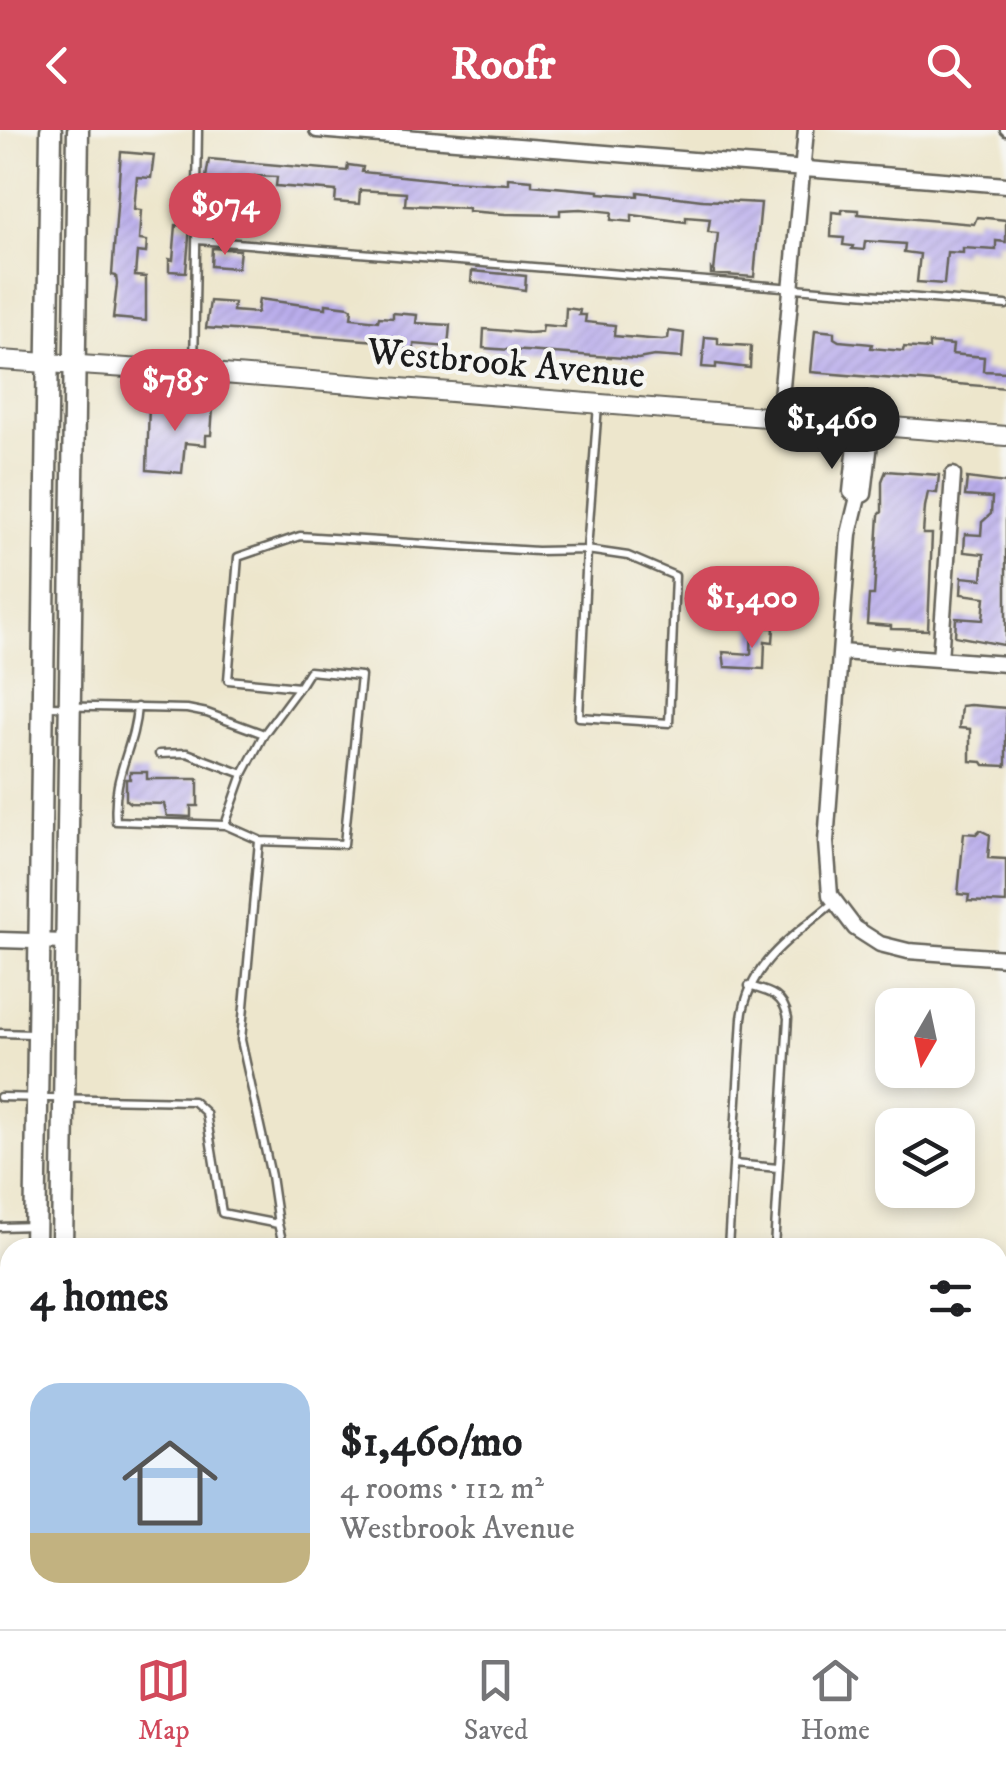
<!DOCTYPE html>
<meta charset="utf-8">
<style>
:root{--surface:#fff;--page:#f6f6f6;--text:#202124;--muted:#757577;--line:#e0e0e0;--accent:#d1495b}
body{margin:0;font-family:"IM FELL DW Pica",serif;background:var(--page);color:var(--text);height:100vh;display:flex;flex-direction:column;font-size:38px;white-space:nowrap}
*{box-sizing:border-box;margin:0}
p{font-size:32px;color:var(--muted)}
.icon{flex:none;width:55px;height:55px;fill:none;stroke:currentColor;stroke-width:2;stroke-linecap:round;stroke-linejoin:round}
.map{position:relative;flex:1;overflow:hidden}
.panel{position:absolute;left:0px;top:1108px;width:1008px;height:392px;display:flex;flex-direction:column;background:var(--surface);border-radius:30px 30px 0 0;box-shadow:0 5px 15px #0003}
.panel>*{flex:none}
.needle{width:65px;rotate:189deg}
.controls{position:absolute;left:875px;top:858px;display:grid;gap:20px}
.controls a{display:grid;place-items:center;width:100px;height:100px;border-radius:20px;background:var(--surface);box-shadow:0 5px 15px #0003;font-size:50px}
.price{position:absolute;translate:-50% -85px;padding:0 22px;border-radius:35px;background:var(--accent);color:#fff;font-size:32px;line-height:65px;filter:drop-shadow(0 2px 5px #0008)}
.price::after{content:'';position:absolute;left:50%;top:60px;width:30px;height:22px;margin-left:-15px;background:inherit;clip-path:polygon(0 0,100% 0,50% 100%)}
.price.selected{background:#222;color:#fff}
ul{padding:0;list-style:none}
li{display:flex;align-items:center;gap:30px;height:250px;padding:0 30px}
li span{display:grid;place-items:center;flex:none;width:280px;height:200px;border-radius:30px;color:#555}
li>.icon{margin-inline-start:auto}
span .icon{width:120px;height:120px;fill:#fffc;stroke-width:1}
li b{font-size:42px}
h2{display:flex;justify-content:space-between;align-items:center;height:120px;padding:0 30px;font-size:42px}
header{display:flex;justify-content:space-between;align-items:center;height:130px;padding:0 30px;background:var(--accent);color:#fff;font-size:45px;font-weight:700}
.dock{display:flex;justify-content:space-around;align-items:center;height:140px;border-top:2px solid var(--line);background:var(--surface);font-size:28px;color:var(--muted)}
.dock a{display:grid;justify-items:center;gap:5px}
.dock .selected{color:var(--accent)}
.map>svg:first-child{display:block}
.building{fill:url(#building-hatch)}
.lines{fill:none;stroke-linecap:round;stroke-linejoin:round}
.service-casing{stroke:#65635a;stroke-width:11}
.minor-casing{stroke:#65635a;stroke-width:19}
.tertiary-casing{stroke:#65635a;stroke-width:22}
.secondary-casing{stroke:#65635a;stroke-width:25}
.primary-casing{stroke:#65635a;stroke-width:25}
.motorway-casing{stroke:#65635a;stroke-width:30}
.service{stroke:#fff;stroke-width:6}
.minor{stroke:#fff;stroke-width:14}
.tertiary{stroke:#fff;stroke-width:18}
.secondary{stroke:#fff;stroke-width:20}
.primary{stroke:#fff;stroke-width:20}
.motorway{stroke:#fff;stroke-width:25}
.labels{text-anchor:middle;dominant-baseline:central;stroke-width:8;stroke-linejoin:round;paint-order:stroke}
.street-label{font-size:38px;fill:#1c1c1c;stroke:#f6f6f2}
</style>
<header><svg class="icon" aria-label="back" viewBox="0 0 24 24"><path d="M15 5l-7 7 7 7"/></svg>Roofr<svg class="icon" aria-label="search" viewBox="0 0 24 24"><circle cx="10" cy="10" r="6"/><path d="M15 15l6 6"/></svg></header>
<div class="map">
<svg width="1006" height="1499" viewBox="0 0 1006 1499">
<defs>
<pattern id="building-hatch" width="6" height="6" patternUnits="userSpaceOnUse" patternTransform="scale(2.5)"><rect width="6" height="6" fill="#baadec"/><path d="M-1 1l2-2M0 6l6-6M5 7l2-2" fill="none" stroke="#9f94ca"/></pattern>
</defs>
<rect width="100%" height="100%" fill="#f6f6f2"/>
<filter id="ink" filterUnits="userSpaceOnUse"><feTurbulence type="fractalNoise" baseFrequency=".01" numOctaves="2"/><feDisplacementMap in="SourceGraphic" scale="20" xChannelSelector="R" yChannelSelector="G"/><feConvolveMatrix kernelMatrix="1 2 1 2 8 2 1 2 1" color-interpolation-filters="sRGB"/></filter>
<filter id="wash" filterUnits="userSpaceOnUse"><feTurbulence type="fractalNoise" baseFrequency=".0048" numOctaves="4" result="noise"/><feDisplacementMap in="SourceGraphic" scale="40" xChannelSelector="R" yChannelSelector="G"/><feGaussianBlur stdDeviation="2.25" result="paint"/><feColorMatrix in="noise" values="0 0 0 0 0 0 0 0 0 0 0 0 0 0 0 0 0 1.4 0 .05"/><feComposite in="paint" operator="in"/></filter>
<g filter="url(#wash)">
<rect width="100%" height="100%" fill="#ede6cc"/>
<g id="blocks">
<path class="building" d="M 121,22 L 154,25 L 151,48 L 137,47 L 134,79 L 141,80 L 139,110 L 147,111 L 146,123 L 137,122 L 135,146 L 146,147 L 146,191 L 113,188 L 117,154 L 116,146 L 112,145 Z
M 209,29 L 347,41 L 348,35 L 363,37 L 362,42 L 449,51 L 508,54 L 508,48 L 532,50 L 532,55 L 599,61 L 599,63 L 638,66 L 638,62 L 702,70 L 761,73 L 754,147 L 711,144 L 711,139 L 714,142 L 718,103 L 708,102 L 710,89 L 686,87 L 686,92 L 632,85 L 632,92 L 611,90 L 612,82 L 581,79 L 560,80 L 560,85 L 505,84 L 468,81 L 468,78 L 405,75 L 406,63 L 360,60 L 359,74 L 335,72 L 336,61 L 276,56 L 277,47 L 255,46 L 254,61 L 204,60 Z
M 842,79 L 858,80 L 858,84 L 974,94 L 977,87 L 1006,90 L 1006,112 L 996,111 L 996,120 L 963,118 L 963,123 L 947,122 L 944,154 L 917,152 L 920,124 L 904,122 L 905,114 L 865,111 L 864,120 L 852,119 L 853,116 L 843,115 L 844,108 L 831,107 L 832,82 L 842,83 Z
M 176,95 L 190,96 L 186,142 L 169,141 L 169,129 L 173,130 Z
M 212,118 L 240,120 L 238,138 L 211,136 Z
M 472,141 L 526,146 L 525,160 L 471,152 Z
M 259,169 L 326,178 L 326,174 L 349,177 L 352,179 L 351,188 L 378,191 L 379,187 L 393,188 L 393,183 L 417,185 L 416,193 L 450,195 L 448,217 L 414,214 L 414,220 L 390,218 L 391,212 L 206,198 L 210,171 L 234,173 L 233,181 L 257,183 Z
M 566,178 L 580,180 L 579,185 L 586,185 L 585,192 L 615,195 L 614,206 L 662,210 L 668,209 L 669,201 L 684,203 L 682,228 L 654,226 L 638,229 L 483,218 L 484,199 L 529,203 L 542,202 L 543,195 L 565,197 Z
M 815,200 L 834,202 L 834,208 L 839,211 L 872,214 L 871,218 L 903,221 L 904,217 L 929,219 L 929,213 L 953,215 L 952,224 L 984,227 L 983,241 L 1006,242 L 1006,258 L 811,242 Z
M 705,207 L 718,208 L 718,214 L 751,216 L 750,238 L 716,234 L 716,238 L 702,237 Z
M 149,272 L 213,277 L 211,305 L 206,305 L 206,315 L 185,313 L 182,343 L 147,340 Z
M 886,341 L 939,345 L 937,363 L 928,362 L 925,377 L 923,404 L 932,404 L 928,500 L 891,499 L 891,496 L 867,494 L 869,465 L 874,465 L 879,385 L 882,382 L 882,351 Z
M 967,348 L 1006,353 L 1006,512 L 1003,515 L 955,506 L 956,488 L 983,490 L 985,467 L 961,464 L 962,447 L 982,449 L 984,424 L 964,422 L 965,404 L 981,405 L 982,392 L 991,384 L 992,368 L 965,366 Z
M 752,496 L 774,498 L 773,512 L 765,511 L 764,539 L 725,537 L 723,522 L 751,524 Z
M 970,575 L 1006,578 L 1006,636 L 984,635 L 982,632 L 970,631 L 970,599 L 959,598 L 961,576 Z
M 130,642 L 147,642 L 147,649 L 198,649 L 198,676 L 191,676 L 191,687 L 167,686 L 164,674 L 130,673 L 126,670 L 126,649 L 130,649 Z
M 980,700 L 990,705 L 988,728 L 1006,729 L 1006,773 L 968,771 L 969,765 L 958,764 L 964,703 L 976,704 Z"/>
</g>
</g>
<g filter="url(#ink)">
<use href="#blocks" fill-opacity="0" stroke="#65635a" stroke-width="2.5"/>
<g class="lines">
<g class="service-casing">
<path id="service" d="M 1004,0 L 1006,2
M 198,110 L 1006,175
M 194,239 L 198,0
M 587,420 L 628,426 L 675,446 L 669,593 L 579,587 Z
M 48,576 L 187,579 L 207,583 L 264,604 L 299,557
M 137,577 C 134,620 112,644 116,691 L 225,695 L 259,710
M 159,624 L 187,623 L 243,644 L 264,604
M 225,695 L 243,644
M 749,856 C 770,862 784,865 788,888 L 774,1118
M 0,903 L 33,904
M 0,967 L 193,971 L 206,983 L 222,1083 L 278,1094 L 271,1046 L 241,910 L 259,711 L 344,714 L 361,546 L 309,541 L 299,557 L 228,550 L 238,427 L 300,406 L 537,421 L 587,420 L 598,275
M 733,1034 L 778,1038
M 278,1094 L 284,1118
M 0,1097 L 34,1096
M 728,1118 L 742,888 C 750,831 792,808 833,773
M 0,1255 L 10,1257
M 580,1490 L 594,1499
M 58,1491 L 114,1490
M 0,1495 L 36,1495
M 380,1499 L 391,1490
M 704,1499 L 704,1490
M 723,1499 L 723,1490"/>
</g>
<g class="minor-casing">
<path id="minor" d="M 317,0 L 1006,55
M 779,289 L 806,0
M 858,295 L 851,362 L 858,367
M 872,296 L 864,364 L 858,367 L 849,404 L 826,712 L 830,765 L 855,798 L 880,814 L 908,821 L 1006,828
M 841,522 L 1006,534
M 940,529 L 953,345
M 0,810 L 66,812"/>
</g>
<g class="tertiary-casing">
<path id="tertiary" d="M 0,230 L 223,244 L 1006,306"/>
</g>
<g class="secondary-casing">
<path id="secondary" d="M 35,1118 L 51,0
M 62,1118 L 78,0
M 311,1490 L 321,1499
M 350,1490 L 360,1499"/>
</g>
<g class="primary-casing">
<path id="primary" d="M 0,1332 L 10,1332
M 0,1363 L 10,1362
M 49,1499 L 52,1490"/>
</g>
<g class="motorway-casing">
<path id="motorway" d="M 998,1435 L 1006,1429
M 913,1499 L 925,1490
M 979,1499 L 992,1490"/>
</g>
<use href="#service" class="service"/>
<use href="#minor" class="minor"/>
<use href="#tertiary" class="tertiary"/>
<use href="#secondary" class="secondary"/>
<use href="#primary" class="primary"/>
<use href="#motorway" class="motorway"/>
</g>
</g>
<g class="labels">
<g class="street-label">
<text transform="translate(506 234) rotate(5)">Westbrook Avenue</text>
</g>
</g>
</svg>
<div class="controls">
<a><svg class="needle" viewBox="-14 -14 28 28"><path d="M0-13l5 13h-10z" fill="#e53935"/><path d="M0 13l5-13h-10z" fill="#757577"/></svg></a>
<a><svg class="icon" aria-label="layers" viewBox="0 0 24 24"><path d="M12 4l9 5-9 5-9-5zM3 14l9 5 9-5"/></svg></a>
</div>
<b class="price" style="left:225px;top:128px">$974</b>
<b class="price" style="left:175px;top:304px">$785</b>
<b class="price selected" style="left:832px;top:342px">$1,460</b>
<b class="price" style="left:752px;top:521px">$1,400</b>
<section class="panel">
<h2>4 homes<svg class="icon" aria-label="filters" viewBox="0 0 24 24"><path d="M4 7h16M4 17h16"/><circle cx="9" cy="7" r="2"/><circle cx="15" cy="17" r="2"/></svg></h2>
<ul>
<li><span style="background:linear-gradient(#a9c7e8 75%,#c2b280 0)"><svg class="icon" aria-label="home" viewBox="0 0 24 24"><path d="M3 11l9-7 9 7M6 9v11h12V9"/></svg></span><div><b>$1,460/mo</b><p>4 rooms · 112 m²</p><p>Westbrook Avenue</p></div></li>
</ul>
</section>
</div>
<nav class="dock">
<a class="selected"><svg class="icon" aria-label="map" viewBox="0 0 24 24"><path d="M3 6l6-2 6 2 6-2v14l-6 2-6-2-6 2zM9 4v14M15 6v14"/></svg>Map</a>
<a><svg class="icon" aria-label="saved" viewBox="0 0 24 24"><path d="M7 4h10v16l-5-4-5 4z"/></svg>Saved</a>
<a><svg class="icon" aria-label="home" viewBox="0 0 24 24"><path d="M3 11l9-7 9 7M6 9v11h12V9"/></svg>Home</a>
</nav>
